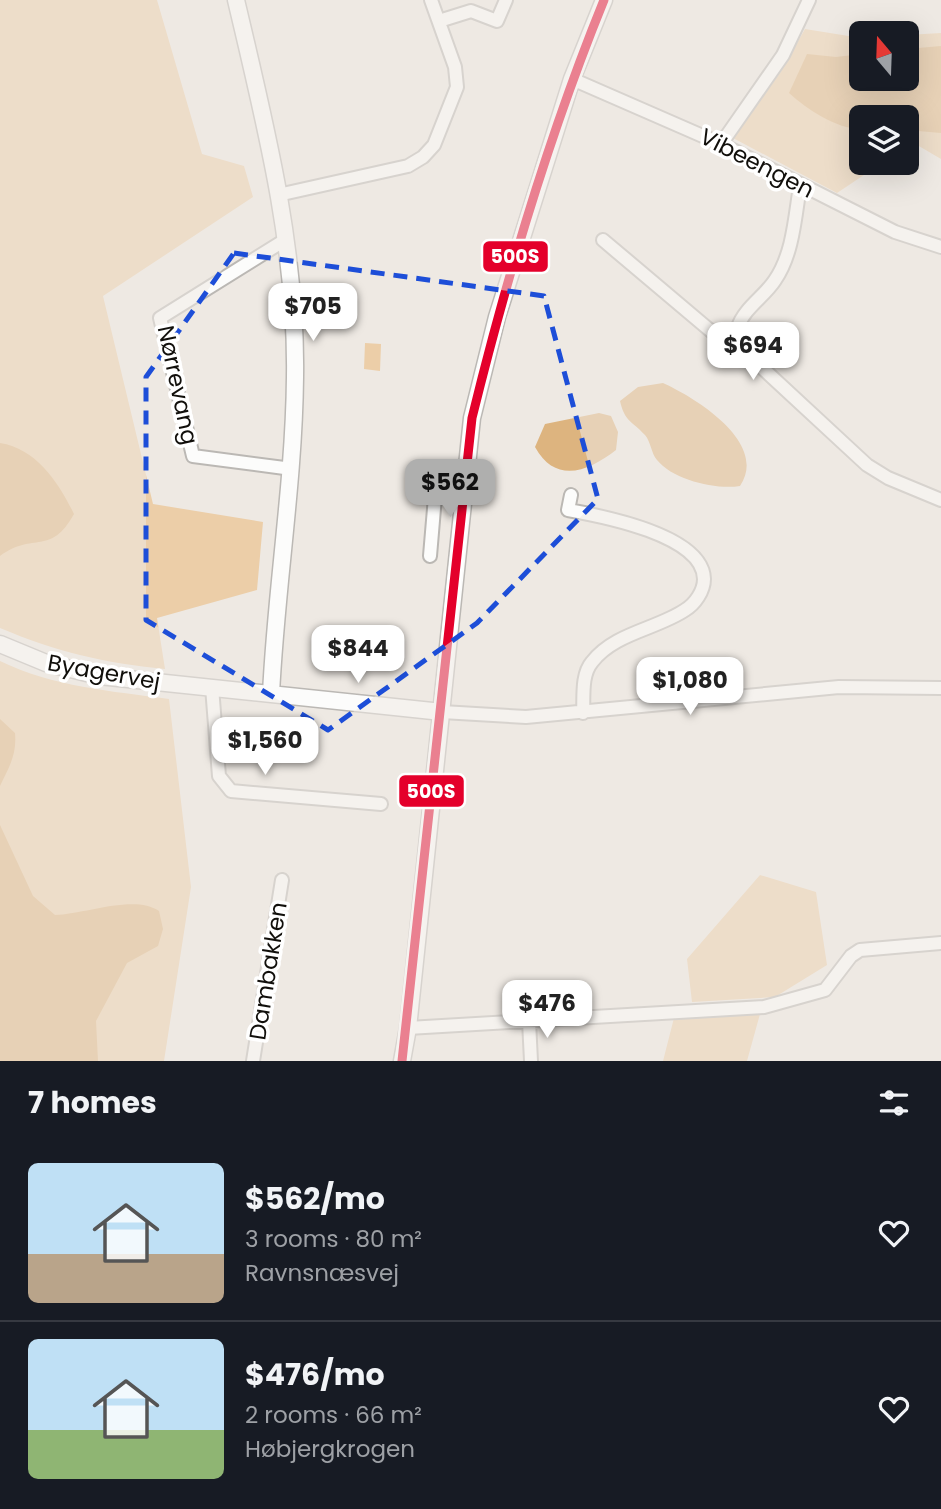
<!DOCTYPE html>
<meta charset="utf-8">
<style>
:root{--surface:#171b24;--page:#242831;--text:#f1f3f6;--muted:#9ea1a6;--line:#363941;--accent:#afafae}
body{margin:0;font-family:Poppins,sans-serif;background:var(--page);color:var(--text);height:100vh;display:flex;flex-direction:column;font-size:26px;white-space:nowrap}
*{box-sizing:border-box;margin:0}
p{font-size:23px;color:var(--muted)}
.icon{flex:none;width:38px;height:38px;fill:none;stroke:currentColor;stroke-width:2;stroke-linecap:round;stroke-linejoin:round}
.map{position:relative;height:1061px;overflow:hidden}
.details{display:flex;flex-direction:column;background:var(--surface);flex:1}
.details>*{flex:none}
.needle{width:46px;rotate:341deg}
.fabs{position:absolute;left:849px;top:21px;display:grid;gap:14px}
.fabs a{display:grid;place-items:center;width:70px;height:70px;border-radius:10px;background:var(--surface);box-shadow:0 7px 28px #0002;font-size:35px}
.price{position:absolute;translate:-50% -60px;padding:0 16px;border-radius:14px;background:#fff;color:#222;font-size:23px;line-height:46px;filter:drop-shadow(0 2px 4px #0008)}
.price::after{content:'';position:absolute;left:50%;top:42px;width:21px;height:16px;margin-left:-10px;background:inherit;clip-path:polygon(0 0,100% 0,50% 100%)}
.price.current{background:var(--accent);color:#111}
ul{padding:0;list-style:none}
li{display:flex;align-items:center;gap:21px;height:175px;padding:0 28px}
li+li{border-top:2px solid var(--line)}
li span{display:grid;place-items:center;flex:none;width:196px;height:140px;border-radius:10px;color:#555}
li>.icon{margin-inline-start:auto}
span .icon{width:84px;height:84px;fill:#fffc;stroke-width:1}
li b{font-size:30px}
h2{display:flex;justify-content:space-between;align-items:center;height:84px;padding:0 28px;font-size:30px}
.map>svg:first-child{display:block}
.green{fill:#eccea8}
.water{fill:#ddb47f}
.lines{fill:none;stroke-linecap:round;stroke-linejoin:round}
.street-casing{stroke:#bbb8b4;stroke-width:16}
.secondary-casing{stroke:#bbb8b4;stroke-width:19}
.street{stroke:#fcfcfb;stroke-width:12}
.secondary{stroke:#fcfcfb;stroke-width:16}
.bus-1-casing{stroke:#fff;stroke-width:14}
.bus-1{stroke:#e4002b;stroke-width:9}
.marked{fill:none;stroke:#1d4ed8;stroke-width:5;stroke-dasharray:14 9;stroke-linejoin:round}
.labels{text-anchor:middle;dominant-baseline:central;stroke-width:7;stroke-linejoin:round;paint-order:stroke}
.street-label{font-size:23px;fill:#110f0b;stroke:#fff}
.line-badge{stroke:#fff;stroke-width:2.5}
.badge-label{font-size:19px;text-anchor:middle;font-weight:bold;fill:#fff}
</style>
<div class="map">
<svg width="941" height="1061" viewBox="0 0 941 1061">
<rect width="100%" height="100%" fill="#eee9e3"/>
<path class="green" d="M 0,0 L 157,0 L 202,154 L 244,166 L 253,197 L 103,296 L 153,504 L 263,522 L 257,590 L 157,618 L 165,669 C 104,663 57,652 0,628 Z
M 805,29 L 861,38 L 861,79 L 906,79 L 907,35 L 941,33 L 941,159 L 912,142 L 907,146 L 906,117 L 861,117 L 861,163 L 882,163 L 837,193 L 733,138 L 780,73 Z
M 365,343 L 381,344 L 380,371 L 364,369 Z
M 0,661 C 53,687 112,691 169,699 L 191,887 L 164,1061 L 0,1061 Z
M 760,875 L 816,892 L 827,965 L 775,997 L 692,1002 L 687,959 Z
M 760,1014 L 747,1061 L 663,1061 L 674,1018 Z"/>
<path class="water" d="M 941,46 L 941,133 L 907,130 L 906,117 L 861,117 L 861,129 C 836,129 807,109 789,93 L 807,54 L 836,57 L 861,54 L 861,79 L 906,79 L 907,49 Z
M 663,383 C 696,398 769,443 740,486 C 716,490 673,480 657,460 C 651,453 651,442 645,435 C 631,420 625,422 620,401 L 638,387 Z
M 599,413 L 611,416 L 618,432 L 616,450 C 589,471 556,485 535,447 L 545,424 Z
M 0,443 C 37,449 59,483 74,514 C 50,557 34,531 0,556 Z
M 0,719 L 15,733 C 17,755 9,767 0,786 Z
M 0,825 L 33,896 L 55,915 C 85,914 135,894 159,911 L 163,929 L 158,946 L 127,963 L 96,1021 L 98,1061 L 0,1061 Z"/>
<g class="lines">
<g class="street-casing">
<path id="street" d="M 439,21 L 471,11 L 497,21 L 506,0
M 572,79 L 721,144 L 895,232 L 941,247
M 721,144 L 783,55 L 809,0
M 800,186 C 795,217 793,254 775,280 C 765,296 744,308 738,327 C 735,336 741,344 745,352 L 867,465 L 888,478 L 941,500
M 278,195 L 408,166 L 423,157 L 434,145 L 457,87 L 455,67 L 431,0
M 285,240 L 160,318 L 193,456 L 292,469
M 603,240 L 712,332 L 737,335
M 571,495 L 568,510 C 602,516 703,535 704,579 C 704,591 695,604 685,610 C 657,629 614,633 592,662 C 581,675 584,697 583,713
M 430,556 L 437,473 L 465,477
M 212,687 L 219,776 L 231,791 L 381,804
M 442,712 L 526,717 L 839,687 L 941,688
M 529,1021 L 531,1061
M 408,1028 L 764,1007 L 825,990 L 851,956 L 860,950 L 941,943
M 253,1061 L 282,880"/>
</g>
<g class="secondary-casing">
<path id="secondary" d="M 236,0 C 265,123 297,249 295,377 C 294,483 276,588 271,694
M 0,644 L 46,663 L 99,676 L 442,712
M 402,1061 L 408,1028 L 472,418 L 497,317 L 572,79 L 604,0"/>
</g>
<use href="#street" class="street"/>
<use href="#secondary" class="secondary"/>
<g class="bus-1-casing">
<path id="bus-1" d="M 402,1061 L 472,418 C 507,276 549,135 604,0"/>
</g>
<use href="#bus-1" class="bus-1"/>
</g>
<path d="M0 0H941V1061H0ZM 234,253 L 544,296 L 598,499 L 477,623 L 328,730 L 146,620 L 146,377 Z" fill="#eee9e3" fill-opacity=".55" fill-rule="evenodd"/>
<path class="marked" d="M 234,253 L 544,296 L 598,499 L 477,623 L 328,730 L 146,620 L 146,377 Z"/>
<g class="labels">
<g class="street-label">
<text transform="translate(757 163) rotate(27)">Vibeengen</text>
<text transform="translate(178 385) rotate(78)">Nørrevang</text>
<text transform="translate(104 672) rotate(10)">Byagervej</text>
<text transform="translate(268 971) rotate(-81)">Dambakken</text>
</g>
</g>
<g class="line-badge">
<rect x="482" y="240" width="67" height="33" rx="7" fill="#e4002b"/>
<rect x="398" y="774" width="67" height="34" rx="7" fill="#e4002b"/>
</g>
<g class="badge-label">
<text x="515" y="263">500S</text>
<text x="431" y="798">500S</text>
</g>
</svg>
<div class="fabs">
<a><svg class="needle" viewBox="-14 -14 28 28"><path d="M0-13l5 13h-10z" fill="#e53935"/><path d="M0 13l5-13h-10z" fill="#9ea1a6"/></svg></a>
<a><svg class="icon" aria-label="layers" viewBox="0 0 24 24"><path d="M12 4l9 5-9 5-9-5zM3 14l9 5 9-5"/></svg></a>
</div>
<b class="price" style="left:313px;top:343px">$705</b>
<b class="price" style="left:753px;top:382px">$694</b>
<b class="price current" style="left:450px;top:519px">$562</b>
<b class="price" style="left:358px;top:685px">$844</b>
<b class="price" style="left:690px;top:717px">$1,080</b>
<b class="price" style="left:265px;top:777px">$1,560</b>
<b class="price" style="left:547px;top:1040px">$476</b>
</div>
<section class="details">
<h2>7 homes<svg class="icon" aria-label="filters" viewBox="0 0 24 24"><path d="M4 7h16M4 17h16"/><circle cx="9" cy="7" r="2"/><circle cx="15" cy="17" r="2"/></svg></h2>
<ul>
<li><span style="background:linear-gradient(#bfe0f5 65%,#b9a48a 0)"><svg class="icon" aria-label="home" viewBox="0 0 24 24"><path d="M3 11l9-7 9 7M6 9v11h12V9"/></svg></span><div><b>$562/mo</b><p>3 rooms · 80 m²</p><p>Ravnsnæsvej</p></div><svg class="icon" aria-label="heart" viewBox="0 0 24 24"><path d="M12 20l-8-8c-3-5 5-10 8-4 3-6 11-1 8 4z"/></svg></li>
<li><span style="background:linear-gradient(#bfe0f5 65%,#8fb573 0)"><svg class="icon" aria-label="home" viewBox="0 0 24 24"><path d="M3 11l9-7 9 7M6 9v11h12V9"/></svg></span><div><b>$476/mo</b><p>2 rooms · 66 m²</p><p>Høbjergkrogen</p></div><svg class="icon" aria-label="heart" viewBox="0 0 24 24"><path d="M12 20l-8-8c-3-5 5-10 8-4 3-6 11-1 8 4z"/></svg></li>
</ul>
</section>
